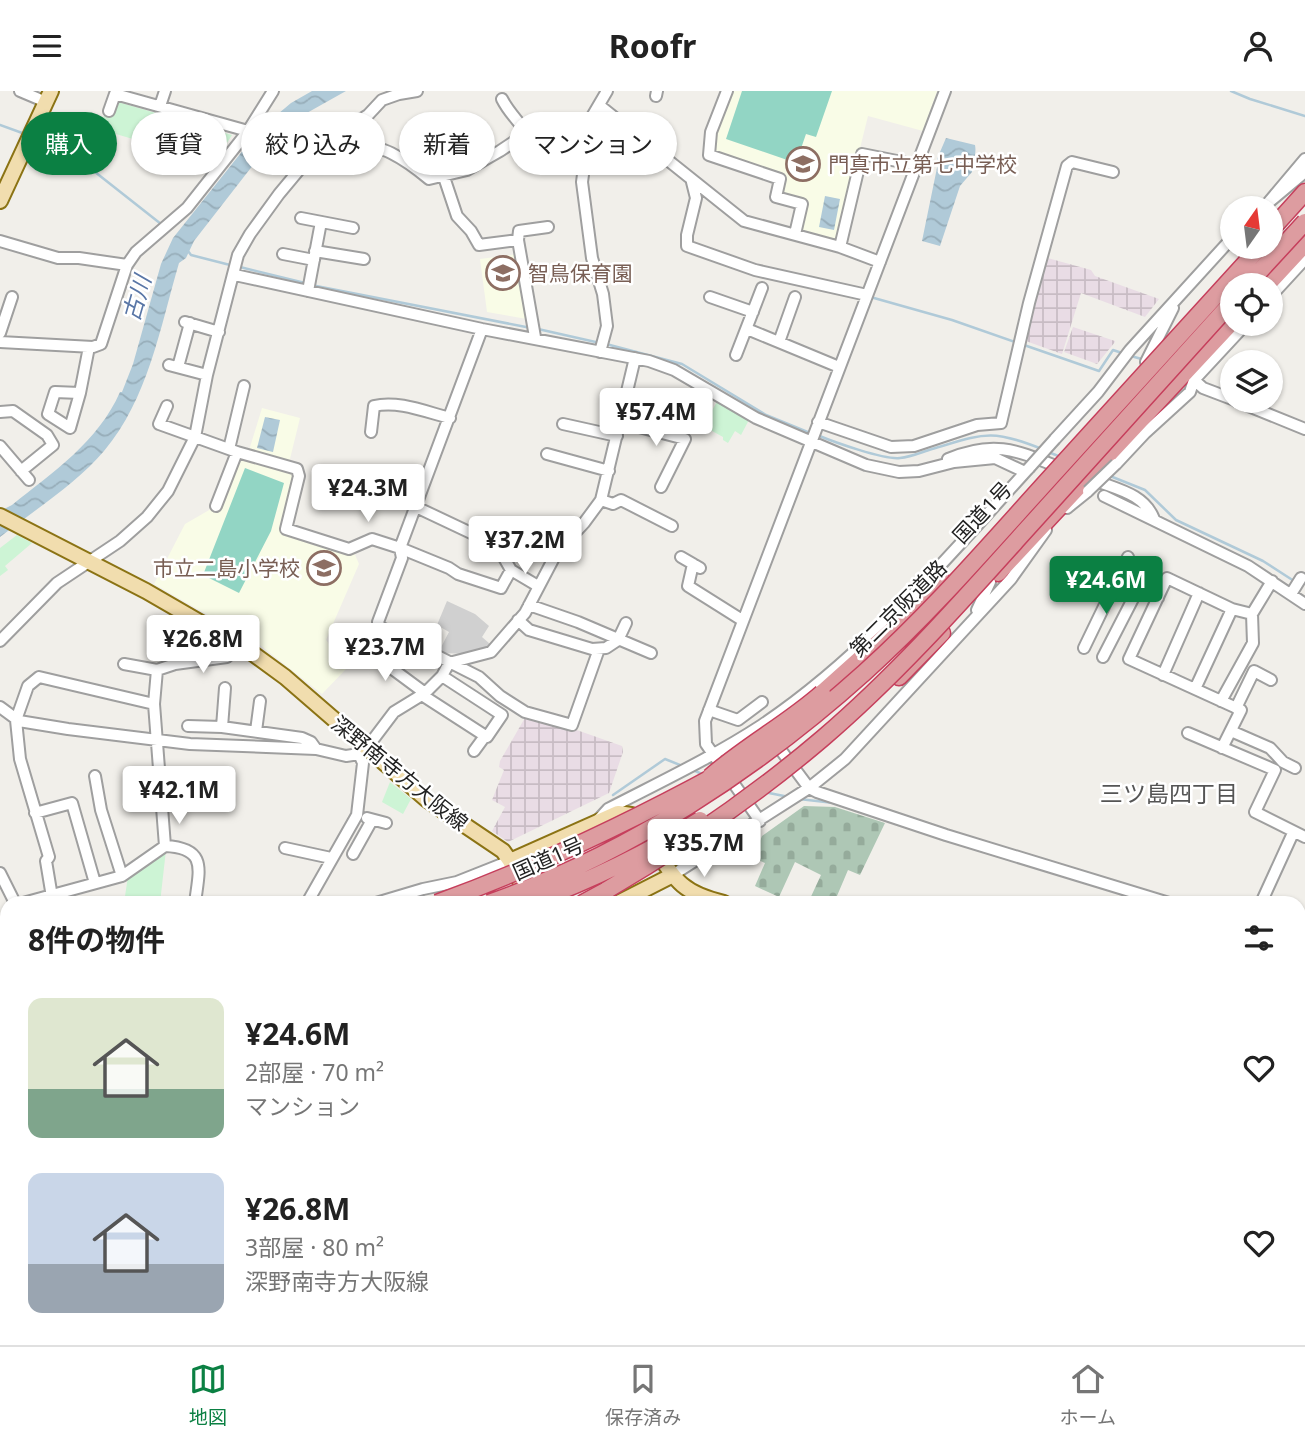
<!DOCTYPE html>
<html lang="ja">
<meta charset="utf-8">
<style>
:root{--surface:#fff;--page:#f2f2f2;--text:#222;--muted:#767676;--line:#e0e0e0;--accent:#0b8043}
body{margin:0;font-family:"Noto Sans","Noto Sans JP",sans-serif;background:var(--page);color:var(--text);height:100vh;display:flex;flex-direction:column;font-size:26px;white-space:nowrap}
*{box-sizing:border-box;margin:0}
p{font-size:23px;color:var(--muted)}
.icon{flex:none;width:38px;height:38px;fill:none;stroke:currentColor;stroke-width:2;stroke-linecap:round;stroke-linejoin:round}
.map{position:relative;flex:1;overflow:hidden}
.side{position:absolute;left:0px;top:805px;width:1306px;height:450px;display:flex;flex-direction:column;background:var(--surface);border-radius:21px 21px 0 0;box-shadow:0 2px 5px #0004}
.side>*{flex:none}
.top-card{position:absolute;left:21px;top:21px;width:700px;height:63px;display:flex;gap:14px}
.needle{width:46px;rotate:14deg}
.buttons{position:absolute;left:1220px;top:105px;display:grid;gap:14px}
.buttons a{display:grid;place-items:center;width:63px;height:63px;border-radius:50%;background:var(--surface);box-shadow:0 2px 5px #0004;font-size:35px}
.price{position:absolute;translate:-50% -60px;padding:0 16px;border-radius:7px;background:#fff;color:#222;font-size:23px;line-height:46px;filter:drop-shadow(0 2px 4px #0008)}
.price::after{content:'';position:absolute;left:50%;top:42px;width:21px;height:16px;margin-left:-10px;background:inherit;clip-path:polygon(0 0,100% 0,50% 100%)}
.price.on{background:var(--accent);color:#fff}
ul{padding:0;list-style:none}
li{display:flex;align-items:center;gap:21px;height:175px;padding:0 28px}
li span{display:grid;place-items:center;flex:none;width:196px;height:140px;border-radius:14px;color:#555}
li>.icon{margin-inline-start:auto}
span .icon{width:84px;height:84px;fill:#fffc;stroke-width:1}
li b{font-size:30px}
h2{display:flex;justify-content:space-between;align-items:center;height:84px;padding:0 28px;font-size:30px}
.pill{padding:0 24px;border-radius:32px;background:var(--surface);box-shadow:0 2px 5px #0004;font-size:24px;line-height:63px}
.pill.on{background:var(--accent);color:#fff}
header{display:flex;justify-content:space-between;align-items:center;height:91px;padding:0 28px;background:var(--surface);font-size:32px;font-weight:700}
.menu{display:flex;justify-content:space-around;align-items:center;height:98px;border-top:2px solid var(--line);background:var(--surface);font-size:19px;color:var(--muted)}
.menu a{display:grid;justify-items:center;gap:4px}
.menu .on{color:var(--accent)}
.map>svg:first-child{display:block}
.industrial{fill:url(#industrial-grid)}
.education{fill:#f9fce7}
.religious{fill:#d0d0d0}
.cemetery{fill:url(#cemetery-stones)}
.park{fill:#cdf4d5}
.pitch{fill:#92d5c4}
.water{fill:url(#water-waves)}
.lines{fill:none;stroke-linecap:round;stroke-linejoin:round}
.stream{stroke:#b0cad8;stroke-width:2.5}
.minor-casing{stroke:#9f9f9f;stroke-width:14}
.major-casing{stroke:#8b7314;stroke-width:18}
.highway-casing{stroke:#c63f5c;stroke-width:19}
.minor{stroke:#fff;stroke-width:10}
.major{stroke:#f1ddae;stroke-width:14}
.highway{stroke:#dd9ca0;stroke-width:16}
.minor-bridge-casing{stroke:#9f9f9f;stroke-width:14;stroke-linecap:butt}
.highway-bridge-casing{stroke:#c63f5c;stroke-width:19;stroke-linecap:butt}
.minor-bridge{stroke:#fff;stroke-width:10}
.highway-bridge{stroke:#dd9ca0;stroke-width:16}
.labels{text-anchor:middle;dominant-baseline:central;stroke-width:5;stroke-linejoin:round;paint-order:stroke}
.education-label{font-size:21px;fill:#785e54;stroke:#fff;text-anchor:start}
.street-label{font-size:21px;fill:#222;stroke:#fff}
.water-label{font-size:23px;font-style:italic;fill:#5976a6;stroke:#fff}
.neighbourhood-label{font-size:23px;fill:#555;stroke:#fff}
</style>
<header><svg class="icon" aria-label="menu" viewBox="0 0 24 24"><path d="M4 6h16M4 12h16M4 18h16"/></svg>Roofr<svg class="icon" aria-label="person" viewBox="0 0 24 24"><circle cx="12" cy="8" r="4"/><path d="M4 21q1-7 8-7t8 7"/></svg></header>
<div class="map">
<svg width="1305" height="1254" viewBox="0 0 1305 1254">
<defs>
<pattern id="industrial-grid" width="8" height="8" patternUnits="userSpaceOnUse" patternTransform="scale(1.75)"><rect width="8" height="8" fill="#e9dce5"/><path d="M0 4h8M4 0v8" fill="none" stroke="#c8bcc4"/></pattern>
<pattern id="cemetery-stones" width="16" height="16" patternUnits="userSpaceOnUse" patternTransform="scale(1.75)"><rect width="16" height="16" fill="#aec7b5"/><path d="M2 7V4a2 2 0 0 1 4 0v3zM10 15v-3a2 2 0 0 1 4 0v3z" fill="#95ab9b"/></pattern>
<pattern id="water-waves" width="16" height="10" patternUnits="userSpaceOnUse" patternTransform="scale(1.75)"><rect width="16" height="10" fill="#b0cad8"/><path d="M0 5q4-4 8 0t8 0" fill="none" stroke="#97adb9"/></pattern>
</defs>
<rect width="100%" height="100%" fill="#f1efea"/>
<path class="industrial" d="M 1044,166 L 1091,179 L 1095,185 L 1159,208 L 1145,226 L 1081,202 L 1062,263 L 1023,249 Z
M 1073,236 L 1115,250 L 1115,251 L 1097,273 L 1064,261 Z
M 526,625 L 571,637 L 622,655 L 623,661 L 609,702 L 508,751 L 492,740 L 505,716 L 492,709 L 504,679 L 499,676 L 500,670 Z
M 774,1248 L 1019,1248 L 1031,1250 L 1030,1254 L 771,1254 Z"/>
<path class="education" d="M 731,0 L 937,0 L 923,40 L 868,25 L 837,150 L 798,138 L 805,110 L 779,102 L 784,85 L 715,61 L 714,43 Z
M 518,163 L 527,228 L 487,221 L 480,168 Z
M 262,317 L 300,327 L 289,372 L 296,386 L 284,439 L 353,459 L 359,473 L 326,549 L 347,577 L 322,603 L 260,554 L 154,493 L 185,433 L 211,418 L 218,420 L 238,365 L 247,366 Z"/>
<path class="religious" d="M 447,510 L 475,523 L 489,535 L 482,546 L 490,553 L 483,560 L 471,563 L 438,562 L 449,541 L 437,534 Z"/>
<path class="cemetery" d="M 804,715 L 835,716 L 885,732 L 860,784 L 848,779 L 834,812 L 808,812 L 821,784 L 795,771 L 779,806 L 755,795 L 765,772 L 753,767 L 762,745 Z"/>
<path class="park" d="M 118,11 L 232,44 L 214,72 L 99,38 L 105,22 L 113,25 Z
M 718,309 L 750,327 L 741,344 L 735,340 L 728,352 L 723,349 L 723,346 L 703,335 Z
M 426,376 L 415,407 L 391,397 Z
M 17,444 L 32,452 L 5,475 L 8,479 L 0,485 L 0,457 Z
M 390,691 L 411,708 L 403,723 L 382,711 Z
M 166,759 L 160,812 L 124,812 L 128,785 Z"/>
<path class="pitch" d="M 742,0 L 832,0 L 816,46 L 806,43 L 796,72 L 726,48 Z
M 245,377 L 284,392 L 271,440 L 239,502 L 203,484 Z
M 7,1144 L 7,1248 L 221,1248 L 219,1254 L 0,1254 L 0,1149 Z"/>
<path class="water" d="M 312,0 L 346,0 L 289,32 L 278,42 L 194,150 L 186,167 L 179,172 C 160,237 148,308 104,360 C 76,393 33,420 0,446 L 0,420 L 12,414 C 53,381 98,351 120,301 L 122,301 L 133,273 L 161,173 L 173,147 L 260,38 L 291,12 Z
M 946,47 L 975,54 C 977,64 972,70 972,81 L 960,95 L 940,155 L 922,150 L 938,72 L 937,68 Z
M 825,105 L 840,108 L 834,139 L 819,136 Z
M 265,326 L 280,329 L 273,361 L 257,357 Z"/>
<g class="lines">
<path class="stream" d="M 1231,0 L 1250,8 L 1305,25
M 0,34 L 25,43
M 34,47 L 76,66 L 161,133
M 188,160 L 191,164 L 234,175
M 240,176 L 305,192
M 311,194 L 531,237
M 874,207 L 952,229 L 1018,252
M 538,238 L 600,252
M 606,253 L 682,273 L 766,324 L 810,342
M 1024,254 L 1099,280 L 1113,259 L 1125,263
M 1131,265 L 1145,269
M 817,344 C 834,351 884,369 900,367 C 911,366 922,361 932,358 C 983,343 990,337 1042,358
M 1048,361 L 1061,366
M 1110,385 L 1145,399 L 1176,429 L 1263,470 L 1294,490
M 691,678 L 704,684
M 764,701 L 789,706
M 613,704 L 665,668 L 685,676
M 799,708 L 834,712
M 942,748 L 1093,794
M 1298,1065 L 1305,1043
M 1242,1254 L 1244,1248"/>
<g class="minor-casing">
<path id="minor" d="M 20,0 L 46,11
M 727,0 L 711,41 L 709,64 L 780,88 L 776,106 L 802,113 L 795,143
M 656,5 L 657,0
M 502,8 C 509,22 517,28 526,41
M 160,15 L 165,0
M 600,15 L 744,130 L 840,156 L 880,171
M 109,20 L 115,3 L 248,40
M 347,39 C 361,57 373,53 391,62 C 405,69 417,78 429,88 L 467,79 L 500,60 L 542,32 L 587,34
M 444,86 L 457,125 L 471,140 L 479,154 L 518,149 L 535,246
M 692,91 L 696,107 L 687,144 L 687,155 L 755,179 L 867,204
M 1268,112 L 1305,68
M 1262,117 L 1305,81
M 301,127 L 353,137
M 518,149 L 519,140 L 548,136
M 0,150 L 58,167 L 79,167 L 127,174
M 840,156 L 862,63 L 917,74
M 315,160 L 364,168
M 283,163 L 314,169
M 235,184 L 482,238 L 649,270 L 674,279 L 756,327 L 866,374 L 899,381 L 919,380 L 954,371 L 995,367 L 1025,381
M 308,200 L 321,131
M 710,206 L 753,221
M 1270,206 L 1305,168
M 185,231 L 219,241
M 747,238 L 839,276
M 0,242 L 12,206
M 0,251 L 93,256 L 101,253 L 127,174 L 136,161 L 187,117 L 248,40 L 273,0
M 779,251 L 795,206
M 600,261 L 607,235 L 603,203 L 592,167 L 582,91 L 587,54 L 587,34 L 607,0
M 736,264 L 762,197
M 1146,271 L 1173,217
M 169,274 L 207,284
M 178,276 L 190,232
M 1194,289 L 1203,297 L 1232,308
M 80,302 L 55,301 L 48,323 L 70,337 L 80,302 L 89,256
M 1236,310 L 1305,338
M 167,315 L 159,333 L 237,361 L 297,378 L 299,385 L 286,438 L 349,458 L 372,448 L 400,457 L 482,238
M 0,321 L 13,320 L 47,344 L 53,354 L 21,380
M 620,331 L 685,348 L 661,396
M 818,331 L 891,356 L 914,355 L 977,334 L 1001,332 L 1029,212 L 1067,75 L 1072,71 L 1113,81
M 563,333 L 617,345
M 371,341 L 374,315 C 398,309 426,321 450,327
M 1055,348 L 1098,301 L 1130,259 L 1232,147
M 0,355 L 29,389
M 229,358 L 244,295
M 547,363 L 609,380
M 948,368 C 996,348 1018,360 1063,378
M 1116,373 L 1145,342 L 1190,301 L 1194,289 L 1246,233
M 1091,388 C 1115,398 1144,402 1154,428
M 1104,405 L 1248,475 L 1305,513
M 601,409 L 613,413 L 621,409 L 672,435
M 216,415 L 237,361
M 416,416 L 488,450 L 499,458 L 511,479 L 538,495
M 1067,417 L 1088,400
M 681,466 L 700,477
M 693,473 L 688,495 L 742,529
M 511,479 L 501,497 L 458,483 L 449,477 L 400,457 L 402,467 L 378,531 L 380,536 L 479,586 L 500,605 L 525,621 L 572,634 L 599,558
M 1117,488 L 1158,507
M 1291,503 L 1301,487
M 529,514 L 578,531 L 651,562
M 977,519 L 990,491
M 518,529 L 529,539 L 592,558 L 606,557 L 618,549 L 626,532
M 0,550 L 57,492 L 120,450 L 147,426 L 168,400 L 195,346 L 207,284 L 238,164 L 250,143 L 279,103 L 309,67 L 326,51 L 368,24 L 382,9 L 399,3 L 417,0
M 1084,557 L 1128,466
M 360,558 L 379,568 L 425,602
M 1103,566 L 1138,498
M 379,568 L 392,543
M 124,573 L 157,579
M 175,573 L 227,566
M 1163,584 L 1199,502
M 1195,598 L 1232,518
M 422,604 L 487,646 L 502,624 L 442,585
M 1221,610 L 1253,552 L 1252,523
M 0,616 L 19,630 L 68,638 L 190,653 L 316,658 L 346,665 L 359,663 L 366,658 L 394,621 L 425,602 L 442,585 L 449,572 L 491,561 L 525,522 L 557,461 L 584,432 L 601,409 L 635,267
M 1236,617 L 1254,580 L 1271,589
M 709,619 L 738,629 L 762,611
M 188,635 L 222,636 L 302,647 L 311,651 L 316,658
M 222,636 L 225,597
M 256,640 L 260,610
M 1231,640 L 1270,657 L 1283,671 L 1295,677
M 1188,642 L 1275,679 L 1255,721 L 1305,746
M 774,650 L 809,697 L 817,701 L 946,744 L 1169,812
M 1222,657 L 1241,619 L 1129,568 L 1167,487 L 1232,518 L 1252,523 L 1272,490
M 474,660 L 485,645
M 95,685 L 101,719 L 122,785
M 35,722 L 72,712 L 95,792
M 367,727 L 386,732
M 598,729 L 608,718 C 660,691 713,666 762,634 C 865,565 946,468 1029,377
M 760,730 L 706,653 L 705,630 L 945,0
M 165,755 C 208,757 199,779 195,812
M 285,757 L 331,767
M 353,763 L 372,729
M 0,782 L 15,812
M 671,785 L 809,697 L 845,668 L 1011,488 L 1046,439
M 23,812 L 122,785 L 165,755 L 154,613 L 157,579 L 175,573 L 183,537 L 189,523
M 53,812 L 46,770 L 49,766 L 20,668 L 16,629 L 28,595 L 39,586 L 154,613
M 307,812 L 357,724 L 363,672 L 359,663
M 376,812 L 423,798 L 457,791 L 510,770
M 1261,812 L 1293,742
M 1298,827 L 1305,829
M 1298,851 L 1305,853
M 0,927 L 7,925
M 0,942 L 7,940
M 1298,1030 L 1305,1005
M 0,1036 L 7,1034
M 1298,1090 L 1302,1079
M 1298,1110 L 1305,1111
M 0,1134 L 7,1130
M 1298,1228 L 1305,1171
M 266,1248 L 278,1254
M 651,1248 L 669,1254
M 1049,1248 L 1084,1254
M 240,1254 L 242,1248
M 289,1254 L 291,1248
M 332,1254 L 336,1248
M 498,1254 L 499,1252 L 505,1254
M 559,1254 L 561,1248
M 591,1254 L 593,1248
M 624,1254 L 626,1248
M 690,1254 L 692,1248
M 1249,1254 L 1250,1248
M 1295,1254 L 1296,1248"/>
</g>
<g class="major-casing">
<path id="major" d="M 0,110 L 51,0
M 0,425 L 146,500 L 248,559 L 285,586 L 426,708 L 503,760 L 510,770 L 528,806
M 655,757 C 675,791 685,803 724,812
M 510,770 L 618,722 L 631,724 L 639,730
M 618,812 L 671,785
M 1298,947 L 1305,948"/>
</g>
<g class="highway-casing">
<path id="highway" d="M 1270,140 L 1305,101
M 1267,194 L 1305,153
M 998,482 L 1232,231
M 899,586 L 942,542
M 822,602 L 945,492
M 583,812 L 607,799
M 0,963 L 7,960
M 0,987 L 7,984
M 0,1012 L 7,1010"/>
</g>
<use href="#minor" class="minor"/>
<use href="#major" class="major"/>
<use href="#highway" class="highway"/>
<g class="minor-bridge-casing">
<path id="minor-bridge" d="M 1029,377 L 1055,348
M 1088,400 L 1116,373"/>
</g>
<g class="highway-bridge-casing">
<path id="highway-bridge" d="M 1247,194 L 1305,131
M 710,686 C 745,655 787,633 822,602
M 607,799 C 684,754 756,704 823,647 C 893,587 954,519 1016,450 C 1088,371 1160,290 1232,211
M 437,812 C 536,776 628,732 720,682
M 489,812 C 628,763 756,679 865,581 C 934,519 995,447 1058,378 C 1125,304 1193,230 1260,156
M 530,812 C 589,790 646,763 700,729"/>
</g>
<use href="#minor-bridge" class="minor-bridge"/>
<use href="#highway-bridge" class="highway-bridge"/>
</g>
<defs>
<g id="school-ring" transform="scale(1.75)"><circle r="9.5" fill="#fff" stroke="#8d6e63" stroke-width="1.5"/><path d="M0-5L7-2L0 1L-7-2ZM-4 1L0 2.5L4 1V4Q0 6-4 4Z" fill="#8d6e63"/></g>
</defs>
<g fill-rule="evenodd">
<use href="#school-ring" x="803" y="73"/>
<use href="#school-ring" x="503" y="182"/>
<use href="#school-ring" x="324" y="477"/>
</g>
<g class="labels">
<g class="education-label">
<text x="828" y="73">門真市立第七中学校</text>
<text x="528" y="182">智鳥保育園</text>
<text x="300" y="477" text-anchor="end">市立二島小学校</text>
</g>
<g class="street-label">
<text transform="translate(982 421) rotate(-47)">国道1号</text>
<text transform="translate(898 517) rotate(-45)">第二京阪道路</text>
<text transform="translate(400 682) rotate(39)">深野南寺方大阪線</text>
<text transform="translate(548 767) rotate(-24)">国道1号</text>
</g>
<g class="water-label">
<text transform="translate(136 207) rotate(-74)">古川</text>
</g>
<g class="neighbourhood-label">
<text x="1169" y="702">三ツ島四丁目</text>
</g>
</g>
</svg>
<div class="buttons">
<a><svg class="needle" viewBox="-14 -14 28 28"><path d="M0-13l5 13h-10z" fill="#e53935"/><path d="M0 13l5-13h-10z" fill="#767676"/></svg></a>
<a><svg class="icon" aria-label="locate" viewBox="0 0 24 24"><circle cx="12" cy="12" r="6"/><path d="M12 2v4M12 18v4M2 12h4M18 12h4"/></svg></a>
<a><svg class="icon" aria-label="layers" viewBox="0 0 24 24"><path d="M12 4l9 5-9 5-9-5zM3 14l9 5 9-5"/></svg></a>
</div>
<b class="price" style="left:656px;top:357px">¥57.4M</b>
<b class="price" style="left:368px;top:433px">¥24.3M</b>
<b class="price" style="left:525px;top:485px">¥37.2M</b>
<b class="price on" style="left:1106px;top:525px">¥24.6M</b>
<b class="price" style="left:203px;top:584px">¥26.8M</b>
<b class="price" style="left:385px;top:592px">¥23.7M</b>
<b class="price" style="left:179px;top:735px">¥42.1M</b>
<b class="price" style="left:704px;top:788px">¥35.7M</b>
<div class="top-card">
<a class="pill on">購入</a>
<a class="pill">賃貸</a>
<a class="pill">絞り込み</a>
<a class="pill">新着</a>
<a class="pill">マンション</a>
</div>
<section class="side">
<h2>8件の物件<svg class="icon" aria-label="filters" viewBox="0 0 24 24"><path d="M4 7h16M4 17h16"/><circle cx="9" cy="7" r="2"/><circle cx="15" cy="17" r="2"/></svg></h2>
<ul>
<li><span style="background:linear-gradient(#dfe7d0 65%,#7fa58c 0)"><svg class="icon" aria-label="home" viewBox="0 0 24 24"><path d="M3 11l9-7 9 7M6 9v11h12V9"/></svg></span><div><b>¥24.6M</b><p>2部屋 · 70 m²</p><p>マンション</p></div><svg class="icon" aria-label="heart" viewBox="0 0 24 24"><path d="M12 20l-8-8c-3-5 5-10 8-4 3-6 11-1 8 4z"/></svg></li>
<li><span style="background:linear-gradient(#c9d6e8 65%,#9aa5b1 0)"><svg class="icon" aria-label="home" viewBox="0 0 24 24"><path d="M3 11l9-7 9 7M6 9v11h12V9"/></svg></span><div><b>¥26.8M</b><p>3部屋 · 80 m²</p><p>深野南寺方大阪線</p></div><svg class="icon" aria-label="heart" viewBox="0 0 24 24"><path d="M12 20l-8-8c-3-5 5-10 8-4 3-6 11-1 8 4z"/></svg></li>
</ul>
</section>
</div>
<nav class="menu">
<a class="on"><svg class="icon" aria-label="map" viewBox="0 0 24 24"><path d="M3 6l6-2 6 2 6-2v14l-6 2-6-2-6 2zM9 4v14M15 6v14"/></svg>地図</a>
<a><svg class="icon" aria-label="saved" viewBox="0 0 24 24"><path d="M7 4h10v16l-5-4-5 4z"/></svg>保存済み</a>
<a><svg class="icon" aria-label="home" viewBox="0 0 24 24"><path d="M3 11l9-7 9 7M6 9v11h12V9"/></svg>ホーム</a>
</nav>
